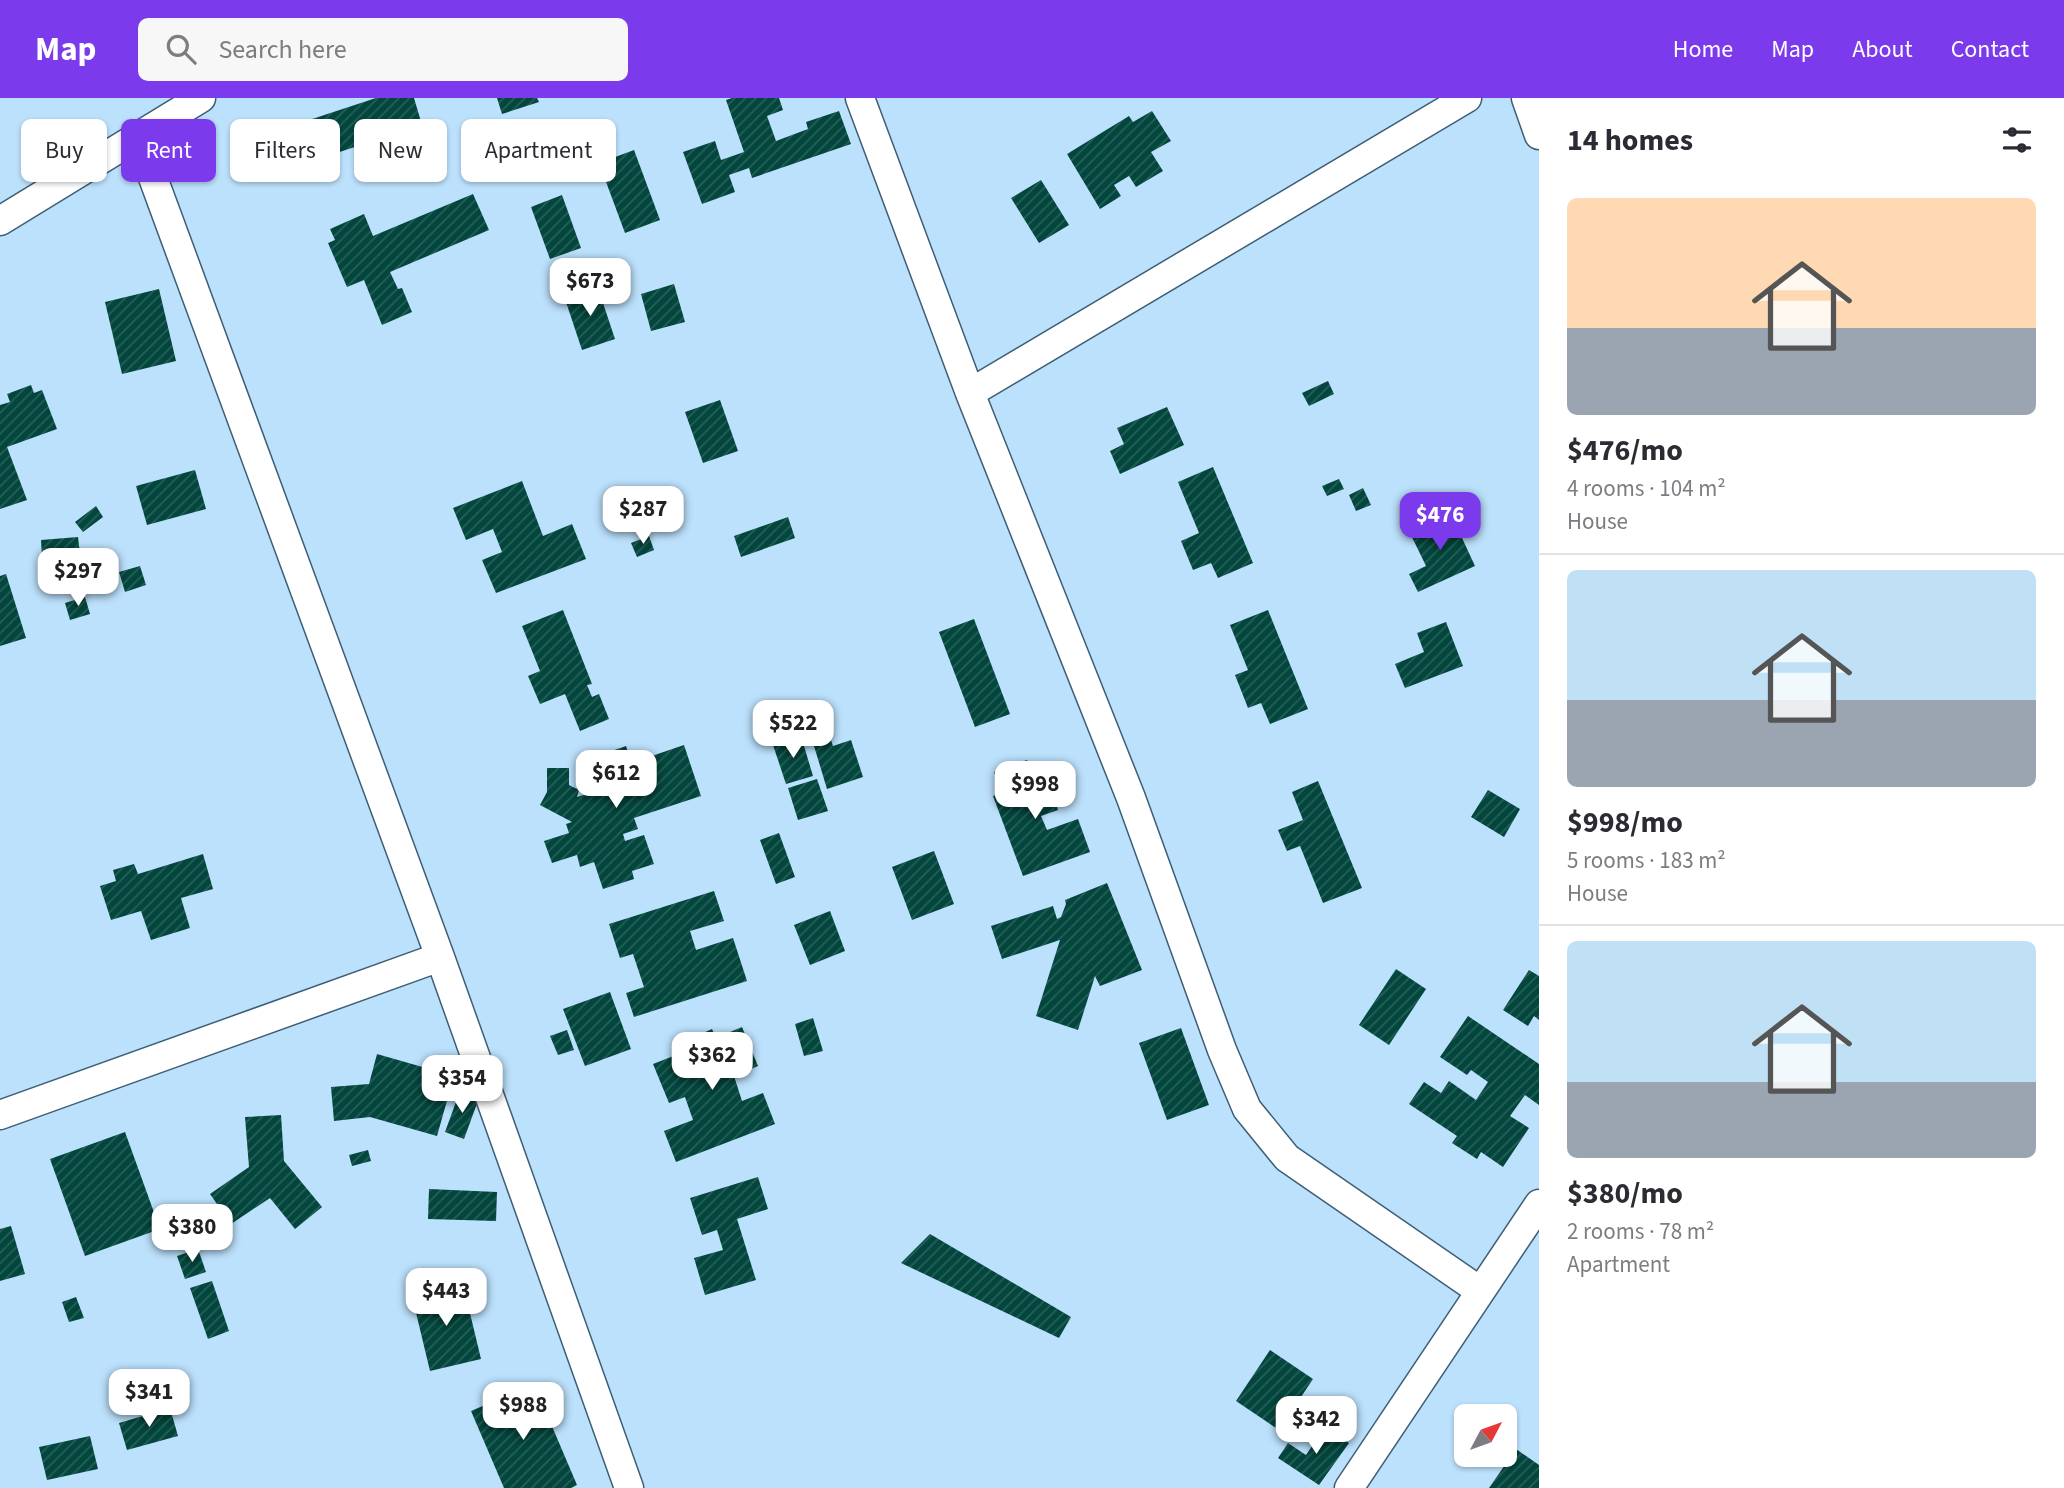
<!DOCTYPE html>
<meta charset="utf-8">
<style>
:root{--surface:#fff;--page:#f7f7f7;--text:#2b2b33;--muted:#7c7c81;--line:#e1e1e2;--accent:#7c3aed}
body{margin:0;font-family:"Source Sans 3",sans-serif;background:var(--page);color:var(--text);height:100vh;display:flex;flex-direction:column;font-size:26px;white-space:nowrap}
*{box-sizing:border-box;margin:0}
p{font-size:23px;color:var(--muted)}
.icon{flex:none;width:38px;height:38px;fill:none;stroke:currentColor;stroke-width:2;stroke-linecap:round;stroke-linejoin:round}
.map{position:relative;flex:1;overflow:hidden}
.side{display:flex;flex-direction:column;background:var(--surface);width:525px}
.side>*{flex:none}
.top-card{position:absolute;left:21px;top:21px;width:665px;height:63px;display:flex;gap:14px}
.needle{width:46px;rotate:49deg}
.buttons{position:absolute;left:1454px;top:1306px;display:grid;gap:14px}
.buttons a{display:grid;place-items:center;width:63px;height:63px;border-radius:10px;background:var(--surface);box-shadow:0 2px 5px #0004;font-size:35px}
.price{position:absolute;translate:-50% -60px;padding:0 16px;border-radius:14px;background:#fff;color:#222;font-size:23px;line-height:46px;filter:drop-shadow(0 2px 4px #0008)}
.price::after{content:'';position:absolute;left:50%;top:42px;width:21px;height:16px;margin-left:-10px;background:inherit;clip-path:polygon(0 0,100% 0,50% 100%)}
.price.active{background:var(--accent);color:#fff}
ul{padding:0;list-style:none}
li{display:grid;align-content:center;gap:14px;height:371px;padding:0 28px}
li+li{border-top:2px solid var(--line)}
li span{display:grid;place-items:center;height:217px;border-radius:10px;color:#555}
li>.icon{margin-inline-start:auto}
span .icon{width:126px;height:126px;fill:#fffc;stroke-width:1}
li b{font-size:30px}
h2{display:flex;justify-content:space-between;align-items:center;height:84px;padding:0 28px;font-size:30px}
.tag{padding:0 24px;border-radius:10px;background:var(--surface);box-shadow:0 2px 5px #0004;font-size:24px;line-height:63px}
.tag.active{background:var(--accent);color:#fff}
header{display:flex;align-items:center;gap:42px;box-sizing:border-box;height:98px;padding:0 35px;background:var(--accent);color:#fff}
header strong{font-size:33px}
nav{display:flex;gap:38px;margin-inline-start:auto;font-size:24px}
.search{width:490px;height:63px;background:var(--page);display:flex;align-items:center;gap:18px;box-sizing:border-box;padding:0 24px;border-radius:10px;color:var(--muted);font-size:26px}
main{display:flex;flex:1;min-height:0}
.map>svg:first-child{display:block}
.building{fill:url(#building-hatch)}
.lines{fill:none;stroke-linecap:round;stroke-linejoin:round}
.street-casing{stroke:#3d5e75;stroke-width:31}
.street{stroke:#fff;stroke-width:28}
</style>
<header>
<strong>Map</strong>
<div class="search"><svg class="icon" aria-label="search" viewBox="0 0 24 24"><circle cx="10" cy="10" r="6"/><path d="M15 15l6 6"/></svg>Search here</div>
<nav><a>Home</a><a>Map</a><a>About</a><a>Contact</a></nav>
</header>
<main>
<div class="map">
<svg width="1539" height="1390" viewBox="0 0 1539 1390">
<defs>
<pattern id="building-hatch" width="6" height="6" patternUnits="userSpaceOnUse" patternTransform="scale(1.75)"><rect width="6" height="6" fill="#02463d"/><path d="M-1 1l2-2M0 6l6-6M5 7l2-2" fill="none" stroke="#275f58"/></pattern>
</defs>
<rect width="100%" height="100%" fill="#bce1fc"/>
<path class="building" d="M 376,0 L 414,0 L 422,27 L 312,63 L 300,25 Z
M 497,0 L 537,0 L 539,4 L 502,16 Z
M 732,0 L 779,0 L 783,12 L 767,18 L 776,43 L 808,31 L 806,24 L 839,13 L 851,46 L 752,80 L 749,70 L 729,77 L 735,94 L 702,106 L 683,54 L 715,43 L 721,62 L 744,54 L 726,2 Z
M 1152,13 L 1171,43 L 1151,54 L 1163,73 L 1136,89 L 1129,78 L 1114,87 L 1121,98 L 1100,111 L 1067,56 L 1129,18 L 1133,24 Z
M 634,52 L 660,122 L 625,135 L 599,65 Z
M 1041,82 L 1069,127 L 1039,145 L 1011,100 Z
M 473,96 L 489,132 L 390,174 L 398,191 L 402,190 L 412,214 L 382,227 L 364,182 L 347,189 L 328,145 L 335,142 L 330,131 L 364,116 L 373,138 Z
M 562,97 L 581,150 L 550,161 L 531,109 Z
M 674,186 L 685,224 L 651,233 L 641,196 Z
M 597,187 L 615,241 L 582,252 L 564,198 Z
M 159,191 L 176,263 L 122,276 L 105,204 Z
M 1328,283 L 1334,296 L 1309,308 L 1302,295 Z
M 31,287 L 34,295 L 42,292 L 57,331 L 7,349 L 27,402 L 0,411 L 0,307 L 10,304 L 7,296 Z
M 720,302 L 738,353 L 703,365 L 685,314 Z
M 1167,309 L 1184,347 L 1120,376 L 1110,353 L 1124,346 L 1117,330 Z
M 1213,369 L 1253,465 L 1218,480 L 1211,465 L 1193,472 L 1181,443 L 1199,435 L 1178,384 Z
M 195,372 L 206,411 L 147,427 L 136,388 Z
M 1339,381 L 1344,391 L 1327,398 L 1322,388 Z
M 522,383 L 543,438 L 572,426 L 586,461 L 496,495 L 482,462 L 502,454 L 493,431 L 466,442 L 453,410 Z
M 1363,390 L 1371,407 L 1356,413 L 1349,397 Z
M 96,408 L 103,419 L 83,434 L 75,424 Z
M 1450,414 L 1475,468 L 1418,494 L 1409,476 L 1426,468 L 1409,433 Z
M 788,419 L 795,440 L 741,459 L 734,438 Z
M 649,438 L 654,452 L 637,459 L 631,445 Z
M 78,439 L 80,456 L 42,459 L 41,442 Z
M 140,468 L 146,487 L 125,494 L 119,474 Z
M 6,476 L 26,540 L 0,548 L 0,478 Z
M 85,499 L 90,516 L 70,522 L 65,505 Z
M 563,512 L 592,586 L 587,587 L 592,599 L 599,596 L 609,621 L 580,633 L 565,596 L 540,606 L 528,578 L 540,573 L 522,528 Z
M 1268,512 L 1308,611 L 1270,626 L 1261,605 L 1248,610 L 1235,577 L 1248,572 L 1230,527 Z
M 974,521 L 1010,616 L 975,629 L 939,534 Z
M 1446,524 L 1463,568 L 1405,590 L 1395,566 L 1424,554 L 1417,535 Z
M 828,633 L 833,648 L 851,642 L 863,679 L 827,691 L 811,638 Z
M 801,638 L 813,678 L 786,686 L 773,647 Z
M 684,647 L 701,698 L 634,720 L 638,731 L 623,736 L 625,743 L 644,737 L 654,766 L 632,773 L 634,781 L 603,791 L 594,764 L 580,769 L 577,757 L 552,765 L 544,743 L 569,735 L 566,726 L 572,724 L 540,707 L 547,694 L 547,670 L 569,670 L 569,687 L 579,692 L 577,699 L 590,695 L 580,664 L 596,659 L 603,681 L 614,677 L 606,655 L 626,648 L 639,687 L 644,685 L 637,663 Z
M 1027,662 L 1035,683 L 1047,679 L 1058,712 L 1041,718 L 1047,732 L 1078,721 L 1090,754 L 1023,778 L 993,698 L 1001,695 L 994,674 Z
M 817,681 L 828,713 L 798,722 L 788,690 Z
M 1318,683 L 1362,790 L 1323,805 L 1300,748 L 1287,753 L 1278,732 L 1303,722 L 1292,694 Z
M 1488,692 L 1520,711 L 1504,739 L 1471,719 Z
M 779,735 L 795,779 L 776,786 L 760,742 Z
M 934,753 L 954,806 L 912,822 L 892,769 Z
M 203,756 L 213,791 L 181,800 L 190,830 L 151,842 L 141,813 L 111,822 L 100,788 L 116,783 L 113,772 L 134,766 L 138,776 Z
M 1107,785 L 1142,872 L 1100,888 L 1095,878 L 1078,932 L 1036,918 L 1060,842 L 1002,861 L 991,828 L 1053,808 L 1057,821 L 1061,819 L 1066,806 L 1065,802 Z
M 714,793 L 724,823 L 690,833 L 696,852 L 733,840 L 747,883 L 634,919 L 626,895 L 644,889 L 633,856 L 620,860 L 609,826 Z
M 830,813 L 845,853 L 810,867 L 794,827 Z
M 1396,871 L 1426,891 L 1389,947 L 1359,927 Z
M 1529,872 L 1539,878 L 1539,922 L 1534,918 L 1528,928 L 1503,912 Z
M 610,894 L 631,951 L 585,968 L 563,911 Z
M 1468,918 L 1539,966 L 1539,1007 L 1525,997 L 1510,1018 L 1529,1030 L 1503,1069 L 1481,1054 L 1477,1061 L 1452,1045 L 1457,1038 L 1409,1006 L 1424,984 L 1441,995 L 1449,983 L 1476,1002 L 1488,984 L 1471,972 L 1467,977 L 1440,959 Z
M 813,920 L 823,953 L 804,958 L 795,926 Z
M 742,929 L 758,968 L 734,978 L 742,1003 L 763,995 L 775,1026 L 676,1064 L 664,1033 L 693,1022 L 685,999 L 669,1005 L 653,966 L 676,957 L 672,949 L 712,931 L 716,940 Z
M 1181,930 L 1209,1007 L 1167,1022 L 1139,945 Z
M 567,932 L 574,952 L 558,957 L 550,938 Z
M 377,956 L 454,978 L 437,1038 L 370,1019 L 334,1023 L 331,989 L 369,986 Z
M 460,993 L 479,1000 L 464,1041 L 445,1034 Z
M 281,1017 L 284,1063 L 322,1109 L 295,1131 L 270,1100 L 231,1126 L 210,1096 L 249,1069 L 245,1019 Z
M 125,1034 L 160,1131 L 85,1158 L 50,1061 Z
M 368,1052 L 371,1063 L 352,1068 L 349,1057 Z
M 758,1079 L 768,1111 L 737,1121 L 756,1182 L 705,1197 L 694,1160 L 723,1152 L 717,1132 L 702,1137 L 690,1100 Z
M 429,1091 L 497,1094 L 496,1123 L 428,1121 Z
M 11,1128 L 25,1176 L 0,1183 L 0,1131 Z
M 930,1136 L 1071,1219 L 1059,1240 L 901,1165 Z
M 198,1151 L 206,1174 L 185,1181 L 177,1158 Z
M 212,1183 L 229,1233 L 208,1241 L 190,1190 Z
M 463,1186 L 481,1261 L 430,1273 L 412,1198 Z
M 76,1199 L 84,1220 L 69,1224 L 62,1204 Z
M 1270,1252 L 1313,1281 L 1279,1332 L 1236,1303 Z
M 534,1286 L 577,1387 L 571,1390 L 504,1390 L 471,1313 Z
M 170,1310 L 178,1338 L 127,1352 L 119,1325 Z
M 1325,1329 L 1349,1345 L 1319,1387 L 1278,1360 L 1288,1345 L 1306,1357 Z
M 90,1338 L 98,1371 L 47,1382 L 39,1349 Z
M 1516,1351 L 1539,1367 L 1539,1390 L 1489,1390 Z"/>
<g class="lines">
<g class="street-casing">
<path id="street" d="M 860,0 L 970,295 L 1131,700 L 1222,952 L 1247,1011 L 1287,1060 L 1480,1193
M 1526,0 L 1539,37
M 138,39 L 440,859 L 629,1390
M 0,123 L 201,0
M 970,295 L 1467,0
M 0,1017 L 440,859
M 1349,1390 L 1539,1106"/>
</g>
<use href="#street" class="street"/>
</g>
</svg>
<div class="buttons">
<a><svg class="needle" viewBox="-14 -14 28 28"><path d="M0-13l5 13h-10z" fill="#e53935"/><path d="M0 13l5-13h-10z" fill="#7c7c81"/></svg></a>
</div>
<b class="price" style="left:590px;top:220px">$673</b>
<b class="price" style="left:643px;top:448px">$287</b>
<b class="price active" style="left:1440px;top:454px">$476</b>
<b class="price" style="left:78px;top:510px">$297</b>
<b class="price" style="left:793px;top:662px">$522</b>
<b class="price" style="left:616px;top:712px">$612</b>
<b class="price" style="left:1035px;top:723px">$998</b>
<b class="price" style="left:712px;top:994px">$362</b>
<b class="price" style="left:462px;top:1017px">$354</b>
<b class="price" style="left:192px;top:1166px">$380</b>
<b class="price" style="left:446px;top:1230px">$443</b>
<b class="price" style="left:149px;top:1331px">$341</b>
<b class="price" style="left:523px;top:1344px">$988</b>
<b class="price" style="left:1316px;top:1358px">$342</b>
<div class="top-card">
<a class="tag">Buy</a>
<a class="tag active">Rent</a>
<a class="tag">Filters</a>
<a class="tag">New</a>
<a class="tag">Apartment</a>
</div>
</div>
<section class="side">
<h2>14 homes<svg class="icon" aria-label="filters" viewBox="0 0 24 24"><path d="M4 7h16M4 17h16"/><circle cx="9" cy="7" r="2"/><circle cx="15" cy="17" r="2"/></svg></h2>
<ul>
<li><span style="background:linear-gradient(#ffd9b3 60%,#9aa5b1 0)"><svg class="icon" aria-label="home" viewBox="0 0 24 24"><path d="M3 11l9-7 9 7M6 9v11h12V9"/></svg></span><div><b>$476/mo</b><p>4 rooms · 104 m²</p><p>House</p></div></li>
<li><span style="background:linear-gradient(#bfe0f5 60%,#9aa5b1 0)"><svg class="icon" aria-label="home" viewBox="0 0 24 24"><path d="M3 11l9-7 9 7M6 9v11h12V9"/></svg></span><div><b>$998/mo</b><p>5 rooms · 183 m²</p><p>House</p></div></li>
<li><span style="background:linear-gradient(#bfe0f5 65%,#9aa5b1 0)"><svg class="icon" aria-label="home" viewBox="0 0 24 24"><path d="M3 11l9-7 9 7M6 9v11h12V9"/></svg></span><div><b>$380/mo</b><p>2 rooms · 78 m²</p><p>Apartment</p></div></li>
</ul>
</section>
</main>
